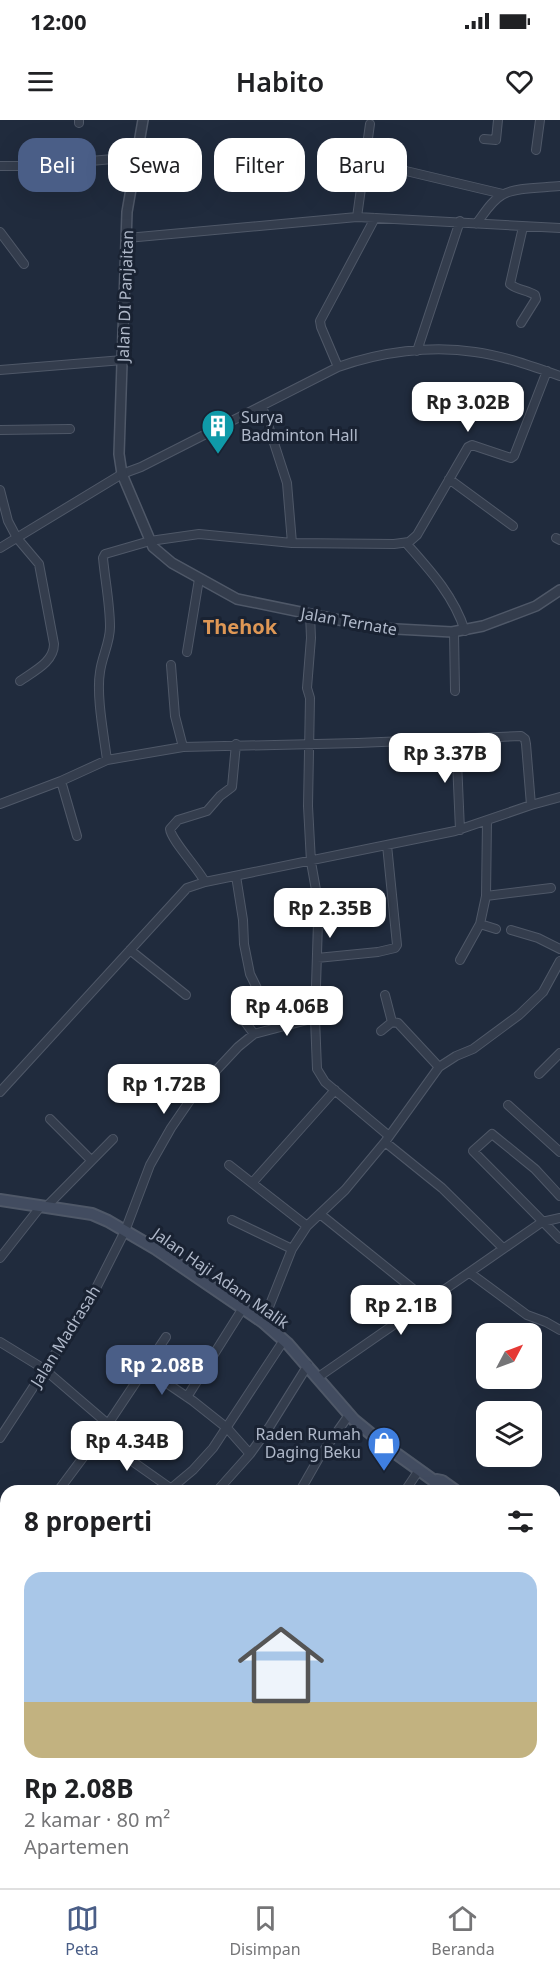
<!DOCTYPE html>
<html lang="id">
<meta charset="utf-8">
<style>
:root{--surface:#fff;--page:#f6f6f6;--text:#202124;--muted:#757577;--line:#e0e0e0;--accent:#4a5e87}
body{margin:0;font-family:"Noto Sans",sans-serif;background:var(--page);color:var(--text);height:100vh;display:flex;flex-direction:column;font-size:22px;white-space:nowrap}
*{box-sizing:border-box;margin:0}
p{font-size:20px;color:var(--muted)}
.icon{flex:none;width:33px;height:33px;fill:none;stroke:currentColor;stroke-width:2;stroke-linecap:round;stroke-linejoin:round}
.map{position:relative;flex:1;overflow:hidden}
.details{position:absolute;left:0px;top:1365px;width:561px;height:404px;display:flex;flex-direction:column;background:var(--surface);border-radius:18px 18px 0 0;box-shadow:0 6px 24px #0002}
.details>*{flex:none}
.hud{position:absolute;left:18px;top:18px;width:525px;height:54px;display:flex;gap:12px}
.needle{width:39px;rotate:49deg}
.tools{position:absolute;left:476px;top:1203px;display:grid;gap:12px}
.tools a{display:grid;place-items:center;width:66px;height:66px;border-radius:12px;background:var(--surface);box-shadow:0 6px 24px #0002;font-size:30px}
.price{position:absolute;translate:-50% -51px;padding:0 14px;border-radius:12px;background:#fff;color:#222;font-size:20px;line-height:39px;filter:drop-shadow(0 2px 3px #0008)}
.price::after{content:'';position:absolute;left:50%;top:36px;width:18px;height:14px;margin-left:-9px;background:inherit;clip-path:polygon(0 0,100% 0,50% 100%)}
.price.on{background:var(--accent);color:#fff}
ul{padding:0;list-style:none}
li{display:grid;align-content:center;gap:12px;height:318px;padding:0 24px}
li+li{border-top:2px solid var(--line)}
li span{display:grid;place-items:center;height:186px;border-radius:18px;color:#555}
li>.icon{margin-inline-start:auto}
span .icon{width:108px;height:108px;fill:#fffc;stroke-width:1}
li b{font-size:26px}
h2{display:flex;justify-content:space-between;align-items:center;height:72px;padding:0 24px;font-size:26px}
.chip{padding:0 21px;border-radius:18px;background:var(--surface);box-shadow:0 6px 24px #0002;font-size:21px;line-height:54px}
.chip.on{background:var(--accent);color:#fff}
.status{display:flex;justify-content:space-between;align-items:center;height:42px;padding:0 30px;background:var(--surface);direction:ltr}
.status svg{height:16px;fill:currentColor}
header{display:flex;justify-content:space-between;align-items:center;height:78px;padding:0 24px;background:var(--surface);font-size:27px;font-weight:600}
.tab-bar{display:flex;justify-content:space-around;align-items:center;height:84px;border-top:2px solid var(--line);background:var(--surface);font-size:16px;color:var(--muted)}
.tab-bar a{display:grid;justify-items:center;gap:3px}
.tab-bar .on{color:var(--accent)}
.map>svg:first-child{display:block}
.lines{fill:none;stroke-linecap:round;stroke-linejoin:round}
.minor-casing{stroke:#4f5868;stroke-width:10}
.tertiary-casing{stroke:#4f5868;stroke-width:12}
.secondary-casing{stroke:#4f5868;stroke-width:14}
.minor{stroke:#343d4d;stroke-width:8}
.tertiary{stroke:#343d4d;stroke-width:9}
.secondary{stroke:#424c60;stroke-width:10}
.labels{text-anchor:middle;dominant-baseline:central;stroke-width:6;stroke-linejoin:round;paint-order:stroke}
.street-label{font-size:16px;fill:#afb8c9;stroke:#192232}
.poi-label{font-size:16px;fill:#afb8c9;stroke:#192232;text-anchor:start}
.quarter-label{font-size:20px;font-weight:bold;fill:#de9755;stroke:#192232}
</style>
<div class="status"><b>12:00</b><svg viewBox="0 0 49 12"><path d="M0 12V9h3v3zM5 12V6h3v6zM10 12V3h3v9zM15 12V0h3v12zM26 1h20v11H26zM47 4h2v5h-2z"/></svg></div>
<header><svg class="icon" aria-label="menu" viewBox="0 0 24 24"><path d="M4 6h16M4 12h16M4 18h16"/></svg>Habito<svg class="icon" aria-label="heart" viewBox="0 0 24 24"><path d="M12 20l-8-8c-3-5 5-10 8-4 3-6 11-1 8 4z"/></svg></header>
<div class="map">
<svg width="560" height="1768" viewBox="0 0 560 1768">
<rect width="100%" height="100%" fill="#202b3d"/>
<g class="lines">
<g class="minor-casing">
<path id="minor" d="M 79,0 L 79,3
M 484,19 L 496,20 L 498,0
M 536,30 L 540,0
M 365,43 L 390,43 L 406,51 L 503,74
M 0,46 L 35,46 L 135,37
M 357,97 L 370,4
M 476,104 C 484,94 491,81 502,75 C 515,67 544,68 560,66
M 0,112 L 24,144
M 127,118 L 357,97 L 560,108
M 521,203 L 536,179 L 535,175 C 527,170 517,170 510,164 L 523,107
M 417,231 L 460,101
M 338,247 L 321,207 L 320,201 L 375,98
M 0,250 L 123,240
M 262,286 L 287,363 L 292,423
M 0,310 L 70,309
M 449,359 L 513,406
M 0,370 L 8,401 L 17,418 L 39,444 L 54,524 C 54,542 34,551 20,561
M 556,418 L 560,420
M 406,423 C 430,450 454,476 465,511
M 0,428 L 122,354 L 141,347 L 338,247 C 380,232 431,225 475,232 C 504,236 532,246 560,256
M 310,494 L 311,518 L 307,568 L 310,578 L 308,686 L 311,742 L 316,770 L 318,802 L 315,898 L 317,949 L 325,962 L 389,1016
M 454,512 L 455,571
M 187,532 L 199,459
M 171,545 L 175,596 L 183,627
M 456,618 L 460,710
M 107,640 C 104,616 96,575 100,552 C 102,536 110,523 110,507 C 110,484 105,460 103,438 L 105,434 L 150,421 L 199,414 L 292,423 L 394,424 L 409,422 L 417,415 L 468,327 L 472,325 L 511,338 L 514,336 L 547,251
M 61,661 L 77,716
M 0,684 L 61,661 L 107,640 L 183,627 L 358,623 L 521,616 L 525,619 L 526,624 L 531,685
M 236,756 L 243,800 L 244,824 L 250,854 L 276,907
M 205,762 C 198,748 171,720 170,709 L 178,700 L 207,691 L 220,676 L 232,667 L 236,624
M 486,776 L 551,768
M 480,804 L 496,809
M 511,810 L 538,818 L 560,829
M 130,830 L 186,875
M 317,838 L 378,832 L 395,828 L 397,825 L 387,725
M 460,840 L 480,804 L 486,776 L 487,701
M 385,875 L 392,902
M 237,891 L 254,914
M 381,911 L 392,902 L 398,903 L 439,947
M 539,954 L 560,933
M 0,972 L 187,768 L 205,762 L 455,711 L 531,685 L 560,677
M 508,985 L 560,1032
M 50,999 L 91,1040
M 385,1022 L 442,1068 L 503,1128
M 229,1045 L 307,1106
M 253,1062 L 335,970
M 560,1076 L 535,1049 L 492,1014 L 473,1031 L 560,1119
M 46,1087 L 113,1019
M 320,1094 L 428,1181
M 232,1100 L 292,1129
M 0,1138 L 41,1086
M 470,1153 L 527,1195 L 546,1202 L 560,1210
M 263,1202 L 292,1129 L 307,1106 L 345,1070 L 385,1022 L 439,947 L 456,936 L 473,929 L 519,895 L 543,872 L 560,841
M 0,1222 L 44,1249 L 108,1304 L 58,1371
M 146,1249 L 193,1281 L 227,1308 L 250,1334
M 317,1258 L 542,1102 L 560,1098
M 187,1277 L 243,1188
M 108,1304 L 166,1217
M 98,1317 L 173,1370
M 0,1318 L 89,1182 L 125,1111 L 150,1045 L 171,1008 L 195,973 L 238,927 L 254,914 L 315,898
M 168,1371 L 193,1350 L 213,1328 L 284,1220
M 217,1371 L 250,1334 L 270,1306 L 308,1245
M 300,1371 L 320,1336 L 349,1295
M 405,1371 L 419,1350
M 0,1439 L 6,1445
M 0,1483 L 6,1479
M 0,1547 L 6,1541
M 0,1584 L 6,1578
M 0,1653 L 6,1656
M 555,1726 L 560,1727
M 0,1754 L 6,1759
M 10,1762 L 16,1768
M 146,1762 L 151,1768
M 519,1762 L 542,1768
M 104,1768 L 110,1762
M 178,1768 L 180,1762
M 240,1768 L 241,1762
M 350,1768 L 351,1762
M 420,1768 L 422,1762"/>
</g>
<g class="tertiary-casing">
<path id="tertiary" d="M 143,0 L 127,92 L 119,334 L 122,354 L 153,427 L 172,443 L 237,479 L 378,508 L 452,512 L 483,506 L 536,486 L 560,470"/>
</g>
<g class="secondary-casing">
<path id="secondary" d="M 0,1080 L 92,1094 L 108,1101 L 156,1129 L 263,1202 L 288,1224 L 354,1300 L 387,1327 L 433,1360 L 438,1367 L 444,1371
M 437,1360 L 442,1361 L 456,1371
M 555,1438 L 560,1440"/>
</g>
<use href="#minor" class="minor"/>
<use href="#tertiary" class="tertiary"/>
<use href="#secondary" class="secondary"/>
</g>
<defs>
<g id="building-pin" transform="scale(1.725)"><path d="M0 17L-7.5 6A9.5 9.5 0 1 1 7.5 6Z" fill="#0f9aa8" stroke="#192232"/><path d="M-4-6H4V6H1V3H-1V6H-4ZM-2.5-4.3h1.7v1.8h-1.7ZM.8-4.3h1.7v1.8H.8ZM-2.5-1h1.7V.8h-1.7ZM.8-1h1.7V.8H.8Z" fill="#fff"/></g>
<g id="shop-pin" transform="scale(1.725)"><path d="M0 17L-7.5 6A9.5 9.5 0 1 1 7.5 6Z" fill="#3f7fe0" stroke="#192232"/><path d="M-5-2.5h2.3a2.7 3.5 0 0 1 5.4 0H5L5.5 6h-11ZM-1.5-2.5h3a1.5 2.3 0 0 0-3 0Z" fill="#fff"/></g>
</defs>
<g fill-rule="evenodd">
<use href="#building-pin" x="218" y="306"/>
<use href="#shop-pin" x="384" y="1323"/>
</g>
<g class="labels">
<g class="street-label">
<text transform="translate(125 176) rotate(-88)">Jalan DI Panjaitan</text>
<text transform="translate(349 501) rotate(10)">Jalan Ternate</text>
<text transform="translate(221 1158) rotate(35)">Jalan Haji Adam Malik</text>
<text transform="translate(65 1216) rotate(-58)">Jalan Madrasah</text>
</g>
<g class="poi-label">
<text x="241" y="297">Surya<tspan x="241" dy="18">Badminton Hall</tspan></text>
<text x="361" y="1314" text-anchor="end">Raden Rumah<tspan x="361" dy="18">Daging Beku</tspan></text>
</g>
<g class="quarter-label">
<text x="240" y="506">Thehok</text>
</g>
</g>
</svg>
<div class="tools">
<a><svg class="needle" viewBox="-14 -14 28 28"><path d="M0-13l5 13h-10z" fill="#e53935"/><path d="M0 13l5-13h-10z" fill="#757577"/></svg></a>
<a><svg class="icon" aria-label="layers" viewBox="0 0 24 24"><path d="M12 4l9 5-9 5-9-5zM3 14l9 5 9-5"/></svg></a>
</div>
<b class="price" style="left:468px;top:313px">Rp 3.02B</b>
<b class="price" style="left:445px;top:664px">Rp 3.37B</b>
<b class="price" style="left:330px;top:819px">Rp 2.35B</b>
<b class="price" style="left:287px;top:917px">Rp 4.06B</b>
<b class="price" style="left:164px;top:995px">Rp 1.72B</b>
<b class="price" style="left:401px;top:1216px">Rp 2.1B</b>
<b class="price on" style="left:162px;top:1276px">Rp 2.08B</b>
<b class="price" style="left:127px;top:1352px">Rp 4.34B</b>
<div class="hud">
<a class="chip on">Beli</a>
<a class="chip">Sewa</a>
<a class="chip">Filter</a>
<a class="chip">Baru</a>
</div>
<section class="details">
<h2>8 properti<svg class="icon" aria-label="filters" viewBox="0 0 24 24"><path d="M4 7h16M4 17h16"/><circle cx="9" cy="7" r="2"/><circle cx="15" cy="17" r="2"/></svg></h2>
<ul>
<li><span style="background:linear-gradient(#a9c7e8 70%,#c2b280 0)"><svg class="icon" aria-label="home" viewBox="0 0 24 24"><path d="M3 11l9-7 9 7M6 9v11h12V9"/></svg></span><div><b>Rp 2.08B</b><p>2 kamar · 80 m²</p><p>Apartemen</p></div></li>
</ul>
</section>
</div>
<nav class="tab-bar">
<a class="on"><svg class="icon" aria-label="map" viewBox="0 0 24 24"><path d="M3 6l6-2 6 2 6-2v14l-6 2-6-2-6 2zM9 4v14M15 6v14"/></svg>Peta</a>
<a><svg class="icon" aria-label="saved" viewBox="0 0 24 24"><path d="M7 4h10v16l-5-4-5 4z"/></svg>Disimpan</a>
<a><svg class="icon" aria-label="home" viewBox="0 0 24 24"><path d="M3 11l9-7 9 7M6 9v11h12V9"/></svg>Beranda</a>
</nav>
